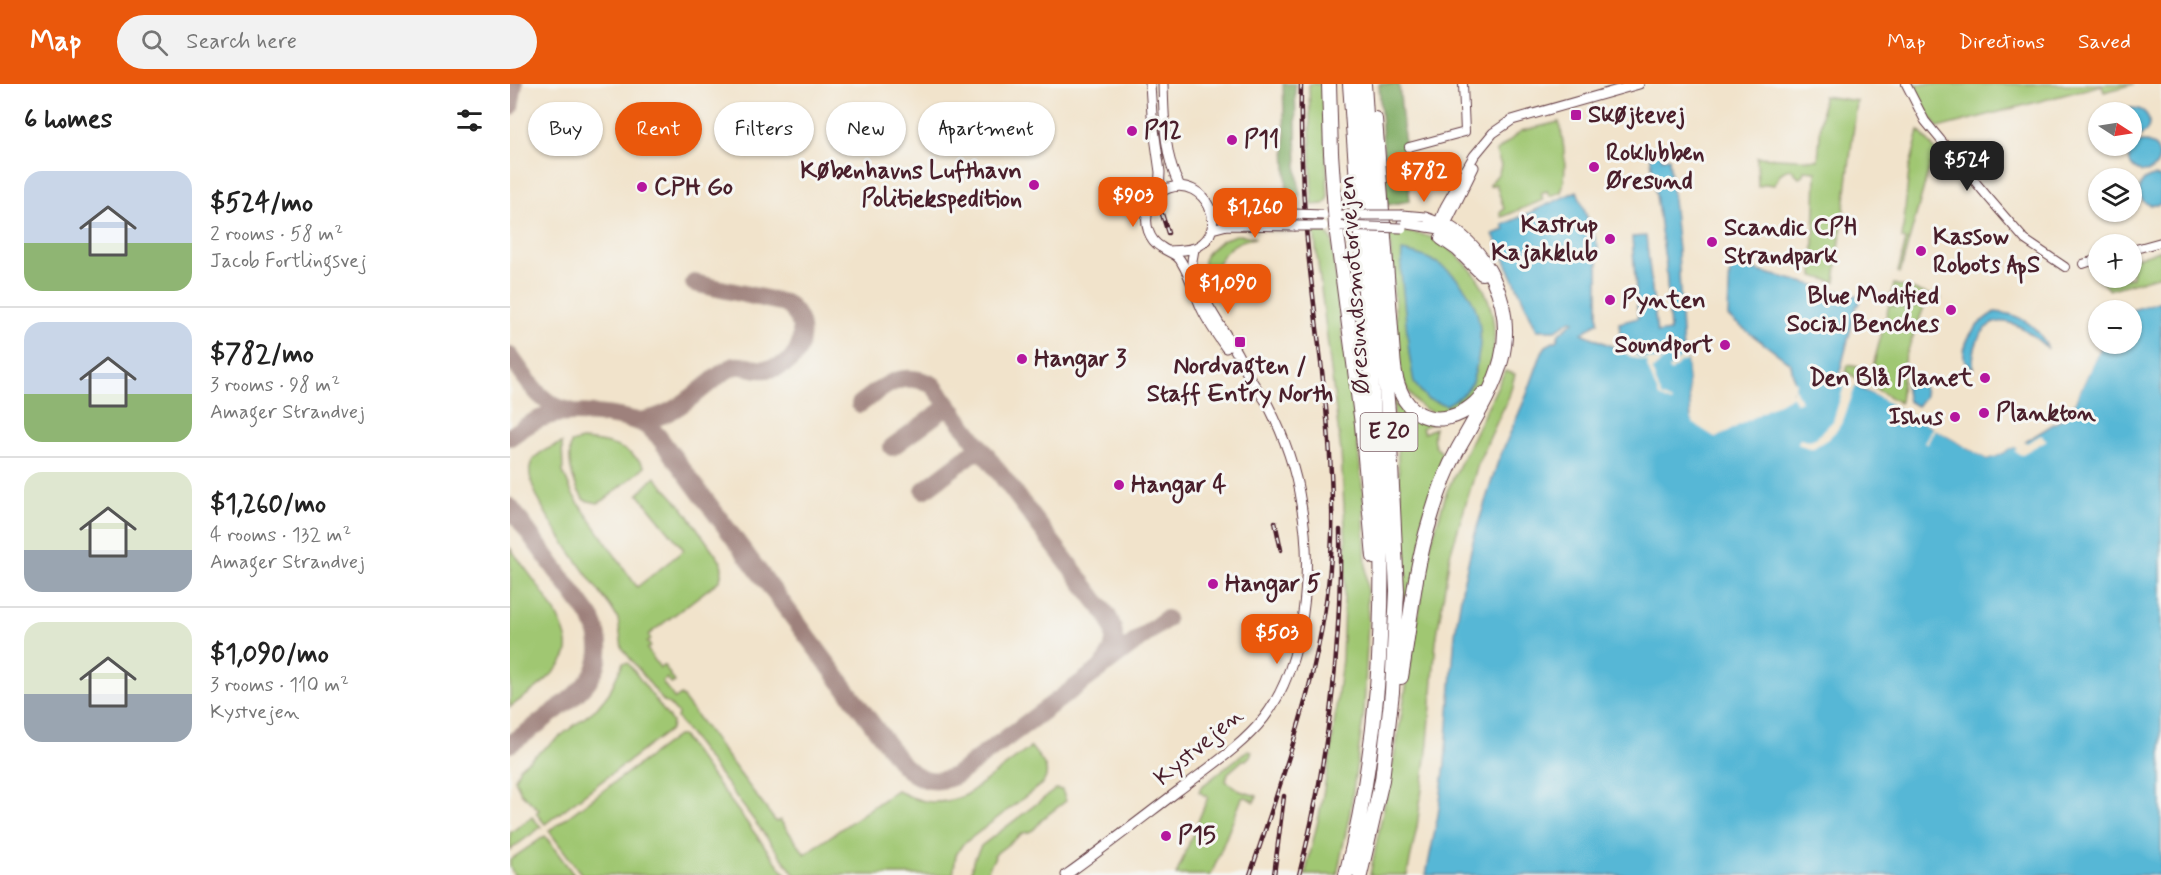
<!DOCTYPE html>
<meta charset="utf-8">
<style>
:root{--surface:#fff;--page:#f2f2f2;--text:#222;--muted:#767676;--line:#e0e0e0;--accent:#ea580c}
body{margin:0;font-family:Mynerve,sans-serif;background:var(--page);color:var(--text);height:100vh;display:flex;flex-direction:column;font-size:22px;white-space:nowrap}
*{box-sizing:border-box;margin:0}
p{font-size:20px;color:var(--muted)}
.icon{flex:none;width:33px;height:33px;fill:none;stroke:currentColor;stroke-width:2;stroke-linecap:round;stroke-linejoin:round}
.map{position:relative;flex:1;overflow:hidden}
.drawer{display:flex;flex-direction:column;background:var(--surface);width:510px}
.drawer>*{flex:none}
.guide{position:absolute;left:18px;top:18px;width:570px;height:54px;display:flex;gap:12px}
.needle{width:39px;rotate:102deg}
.buttons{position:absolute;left:1578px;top:18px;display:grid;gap:12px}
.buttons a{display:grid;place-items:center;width:54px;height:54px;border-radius:50%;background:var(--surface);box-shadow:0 2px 4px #0004;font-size:30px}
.price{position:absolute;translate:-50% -51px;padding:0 14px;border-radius:12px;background:var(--accent);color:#fff;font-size:20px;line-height:39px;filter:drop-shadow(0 2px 3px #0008)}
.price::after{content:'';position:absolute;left:50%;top:36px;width:18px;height:14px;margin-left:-9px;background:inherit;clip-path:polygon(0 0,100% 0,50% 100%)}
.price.active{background:#222;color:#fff}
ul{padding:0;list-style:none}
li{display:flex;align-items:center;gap:18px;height:150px;padding:0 24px}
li+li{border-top:2px solid var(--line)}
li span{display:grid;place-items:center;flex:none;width:168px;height:120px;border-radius:18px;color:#555}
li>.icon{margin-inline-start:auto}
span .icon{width:72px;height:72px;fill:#fffc;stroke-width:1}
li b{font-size:26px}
h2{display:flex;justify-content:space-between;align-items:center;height:72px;padding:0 24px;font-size:26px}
.tag{padding:0 21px;border-radius:27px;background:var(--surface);box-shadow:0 2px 4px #0004;font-size:21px;line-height:54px}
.tag.active{background:var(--accent);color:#fff}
header{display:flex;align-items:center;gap:36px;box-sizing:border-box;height:84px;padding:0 30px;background:var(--accent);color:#fff}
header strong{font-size:28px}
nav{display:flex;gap:33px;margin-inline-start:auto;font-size:21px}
.search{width:420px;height:54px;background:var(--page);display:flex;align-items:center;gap:15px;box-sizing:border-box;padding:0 21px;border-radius:33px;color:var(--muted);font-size:22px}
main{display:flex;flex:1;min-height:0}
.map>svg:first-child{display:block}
.green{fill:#a0c772;stroke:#75734e;stroke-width:1.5}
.forest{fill:#80ac64;stroke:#656648;stroke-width:1.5}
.water{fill:#57b7d6;stroke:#506b80;stroke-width:1.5}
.pier{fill:#f1e3cb}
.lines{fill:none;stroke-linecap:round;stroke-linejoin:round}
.taxiway{stroke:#9e817b;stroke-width:18}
.minor-casing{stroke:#633c43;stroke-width:10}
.tertiary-casing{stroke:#633c43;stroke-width:11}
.motorway-casing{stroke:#633c43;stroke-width:16}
.minor{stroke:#fff;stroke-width:8}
.tertiary{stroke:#fff;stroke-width:9}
.motorway{stroke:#fff;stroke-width:14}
.rail-casing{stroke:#4a1f2b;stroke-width:4.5}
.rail{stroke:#f6f6f2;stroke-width:2;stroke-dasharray:7;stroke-linecap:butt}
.tertiary-bridge-casing{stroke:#633c43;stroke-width:11;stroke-linecap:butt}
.tertiary-bridge{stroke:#fff;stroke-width:9}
.poi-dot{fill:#b5179e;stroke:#f6f6f2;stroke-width:2}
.labels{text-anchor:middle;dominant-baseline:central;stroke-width:6;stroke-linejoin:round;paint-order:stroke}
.shield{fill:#f6f6f2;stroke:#7e6067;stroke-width:1.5}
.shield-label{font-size:22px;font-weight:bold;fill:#4a1f2b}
.poi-label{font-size:24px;font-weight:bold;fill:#4a1f2b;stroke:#f6f6f2;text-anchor:start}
.street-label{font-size:24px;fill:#4a1f2b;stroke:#f6f6f2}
</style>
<header>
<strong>Map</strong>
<div class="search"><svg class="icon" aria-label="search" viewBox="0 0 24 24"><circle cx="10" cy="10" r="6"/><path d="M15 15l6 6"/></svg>Search here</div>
<nav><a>Map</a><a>Directions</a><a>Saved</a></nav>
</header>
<main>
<section class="drawer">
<h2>6 homes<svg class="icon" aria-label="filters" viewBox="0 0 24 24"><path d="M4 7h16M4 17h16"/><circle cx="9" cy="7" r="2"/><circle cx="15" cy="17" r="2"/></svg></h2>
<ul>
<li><span style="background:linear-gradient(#c9d6e8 60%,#8fb573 0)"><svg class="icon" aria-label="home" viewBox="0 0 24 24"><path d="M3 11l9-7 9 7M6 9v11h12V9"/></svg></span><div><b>$524/mo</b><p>2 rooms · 58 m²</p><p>Jacob Fortlingsvej</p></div></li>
<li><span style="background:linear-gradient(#c9d6e8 60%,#8fb573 0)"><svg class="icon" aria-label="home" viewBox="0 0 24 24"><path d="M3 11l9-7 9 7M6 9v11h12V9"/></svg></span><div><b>$782/mo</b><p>3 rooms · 98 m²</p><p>Amager Strandvej</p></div></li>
<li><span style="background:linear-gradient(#dfe7d0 65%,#9aa5b1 0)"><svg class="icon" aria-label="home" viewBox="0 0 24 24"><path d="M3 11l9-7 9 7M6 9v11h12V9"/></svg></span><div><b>$1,260/mo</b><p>4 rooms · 132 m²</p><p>Amager Strandvej</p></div></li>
<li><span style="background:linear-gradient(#dfe7d0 60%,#9aa5b1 0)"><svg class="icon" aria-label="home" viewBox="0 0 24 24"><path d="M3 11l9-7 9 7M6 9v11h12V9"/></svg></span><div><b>$1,090/mo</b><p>3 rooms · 110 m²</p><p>Kystvejen</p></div></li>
</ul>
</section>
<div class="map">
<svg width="1651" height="791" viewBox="0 0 1651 791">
<rect width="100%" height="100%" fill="#f6f6f2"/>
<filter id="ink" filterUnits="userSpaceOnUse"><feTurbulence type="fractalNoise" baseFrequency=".0167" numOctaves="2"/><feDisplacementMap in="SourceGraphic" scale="12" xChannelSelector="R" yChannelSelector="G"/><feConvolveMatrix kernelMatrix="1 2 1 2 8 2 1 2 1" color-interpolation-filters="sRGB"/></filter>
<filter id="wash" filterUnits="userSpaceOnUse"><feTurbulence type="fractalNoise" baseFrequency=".008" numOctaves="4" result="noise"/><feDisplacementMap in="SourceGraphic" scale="24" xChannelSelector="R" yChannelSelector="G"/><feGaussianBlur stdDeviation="1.35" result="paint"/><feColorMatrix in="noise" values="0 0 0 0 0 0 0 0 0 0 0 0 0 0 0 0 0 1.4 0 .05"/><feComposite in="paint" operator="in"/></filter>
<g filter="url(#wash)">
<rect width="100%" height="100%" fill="#f1e3cb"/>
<path class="green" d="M 799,0 L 814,0 L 818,116 L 814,120 L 802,121 Z
M 1403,0 L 1624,0 L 1594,8 L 1592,1 L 1428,44 L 1411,20 Z
M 1313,12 L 1347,17 L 1325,198 L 1303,192 L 1306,87 L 1294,86 L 1293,91 L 1289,93 L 1281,85 C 1269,87 1270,92 1264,101 L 1256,100 L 1248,103 L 1247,73 L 1308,76 Z
M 1049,38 C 1054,57 1058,90 1051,108 L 1040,112 L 1037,107 L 1031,109 L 1033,116 L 992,133 L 990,129 L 994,125 L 986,100 L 980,102 L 980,100 L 989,89 L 991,81 L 986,68 L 1011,47 Z
M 1409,47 L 1444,87 L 1420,81 L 1390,189 L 1388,188 L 1396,156 L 1392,155 L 1399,86 Z
M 804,147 C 813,147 817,148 822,156 L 829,229 L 844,329 L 853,408 L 858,537 L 854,628 L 840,728 L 827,791 L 795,791 L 809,732 L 821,667 L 832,575 L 836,460 L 831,368 Z
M 879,147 C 915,147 931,154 956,180 C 988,213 994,269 968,308 C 964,313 958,316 954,320 C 923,344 900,318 890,288 Z
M 726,151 L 734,151 L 746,154 C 715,157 697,184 708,213 L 706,214 L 693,185 L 695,171 L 712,156 Z
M 1651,166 L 1651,191 L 1599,206 L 1581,187 L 1588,185 L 1588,194 L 1622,194 L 1622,175 Z
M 1384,200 L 1431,214 L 1431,215 L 1421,213 L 1398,219 L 1380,215 Z
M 1415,220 L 1394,277 L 1390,319 L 1336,288 L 1338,281 L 1362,286 L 1379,221 L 1397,224 Z
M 995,287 L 1005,290 L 999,312 L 969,377 L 940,471 L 926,557 L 918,659 L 907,743 L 897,791 L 860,791 L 886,663 L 920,462 L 937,407 Z
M 881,295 L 883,295 L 886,322 L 892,322 L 926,337 L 912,344 L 914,349 L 925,344 C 920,360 927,366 939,374 L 892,560 C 895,471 890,383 881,295 Z
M 72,356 C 98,358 118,362 135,383 L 94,416 L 88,419 L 74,416 C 62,398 57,380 61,359 Z
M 52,359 L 53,388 L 63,411 L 127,503 L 174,466 L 128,410 L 145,393 L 173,424 L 211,478 L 212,485 L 210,496 L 138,551 L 141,555 L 137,558 L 141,562 L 137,565 L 150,584 L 154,581 L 165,598 L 161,600 L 157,594 L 152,598 L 165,615 L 171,611 L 266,738 L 270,736 L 295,770 L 387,706 C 410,720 431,722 456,711 L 521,663 C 529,674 543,685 533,699 L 452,761 L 446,771 L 443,791 L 285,791 L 167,634 L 168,630 L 159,620 L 154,618 L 112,564 L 108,535 L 102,525 C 84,500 14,412 20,383 C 23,369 40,364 52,359 Z
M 0,464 C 15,485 69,548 55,573 C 43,595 19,609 0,623 Z
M 113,579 L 118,579 L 162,638 L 161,645 L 35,740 L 26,729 L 29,726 L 11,709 L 5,695 L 10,683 L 87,624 L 99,609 Z
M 167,652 L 172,652 L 276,791 L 72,791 L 39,747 Z
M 738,666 L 742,667 L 740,672 L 736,676 L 733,676 L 718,689 L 716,697 L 730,707 L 747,712 L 744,718 L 736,713 L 732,714 L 701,791 L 666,791 L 698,713 L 689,708 L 691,703 Z
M 546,705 L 552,706 L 556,717 C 548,723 539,729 532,736 C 526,742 524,749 513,749 L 484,771 L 485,773 L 475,791 L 461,791 L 463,777 L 471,762 Z
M 22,733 L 31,743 L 0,766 L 0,749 Z
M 35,752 L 64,791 L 4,791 L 0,783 L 0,776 Z"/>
<path class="forest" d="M 773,0 L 785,0 L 787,86 L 790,112 L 777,115 Z
M 869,0 L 889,0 L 900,117 L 877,121 Z"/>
<path class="water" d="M 1620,24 C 1644,22 1646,53 1622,53 L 1622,28 L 1613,28 Z
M1619 73a15 15 0 1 1 30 0a15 15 0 1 1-30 0Z
M 1150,67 L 1152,75 L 1159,74 L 1168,167 L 1173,271 L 1177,276 L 1181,333 L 1182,336 L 1206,353 L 1281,310 L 1285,303 L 1281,280 L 1218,233 L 1220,180 L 1351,213 L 1349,221 L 1347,221 L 1329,291 L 1334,293 L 1336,290 L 1345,302 L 1373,315 L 1477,375 L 1487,372 L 1504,363 L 1506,364 L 1559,330 L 1592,260 L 1622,260 L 1622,226 L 1651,217 L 1651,791 L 916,791 L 928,731 L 935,680 L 945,550 L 953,500 L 964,453 L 988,377 L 1017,310 L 1032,268 L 1036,262 L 1047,256 L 1049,250 L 1064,237 L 1061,236 L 1046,246 L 1027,246 L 983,150 L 995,146 L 993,141 L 1067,107 L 1088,162 L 1088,238 L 1072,249 L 1108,265 L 1111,261 L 1109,239 L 1128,234 L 1122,153 L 1136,152 L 1147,249 L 1160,247 L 1156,183 L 1140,68 Z
M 1645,92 L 1651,94 L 1651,120 C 1627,128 1620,95 1645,92 Z
M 892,167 C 946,176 979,220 968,274 C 963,301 961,308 936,321 L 917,315 L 904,299 L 899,269 L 891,187 Z
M 1485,228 C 1509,229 1529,242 1538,265 C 1528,256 1516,244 1503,240 C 1473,229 1462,262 1463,285 L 1454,275 C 1452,254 1469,237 1485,228 Z
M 1399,291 C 1408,294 1416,303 1415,313 L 1407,322 L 1398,317 C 1396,308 1393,298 1399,291 Z"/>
<path class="pier" d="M 1588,259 L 1592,260 L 1559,330 L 1513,357 L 1517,359 L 1531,351 L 1537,356 L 1511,371 L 1504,367 L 1507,365 L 1504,363 L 1487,372 L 1477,375 L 1425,345 L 1417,360 L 1414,359 L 1423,344 L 1346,301 L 1333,337 L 1327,346 L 1318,355 L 1302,365 L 1287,360 L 1290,355 L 1298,357 L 1307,353 L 1323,337 L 1338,289 L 1347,300 L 1374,312 L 1480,372 L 1502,360 L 1506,361 L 1557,328 Z
M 1111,261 L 1130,274 L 1150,276 L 1154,272 L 1156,274 L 1142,286 L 1151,312 L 1162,317 L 1161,319 L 1149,313 L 1137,282 L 1138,278 L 1123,274 L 1108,265 Z
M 1173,271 L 1177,276 L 1179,281 L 1185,335 L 1206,349 L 1283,307 L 1283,298 L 1286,297 L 1285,305 L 1291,317 L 1286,319 L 1282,312 L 1206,354 L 1184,340 L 1182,336 L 1177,277 L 1171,278 L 1161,288 L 1159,285 Z"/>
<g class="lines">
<path class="taxiway" d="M 0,23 L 4,0
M 0,272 C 17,295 30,322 60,327
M 125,337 C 157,336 178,316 202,297 C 208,292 217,285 225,282 C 232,281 241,284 248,285 C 269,287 289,277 291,254 C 293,239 287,228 275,219 L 184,199
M 0,353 C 13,344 25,335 41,331 C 62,326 109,331 129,338 C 137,341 142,346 148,352 L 392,680 C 408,696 424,701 445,692 L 590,585 C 605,568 609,551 597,531 L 423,301 C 391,285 375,302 350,320
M 382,363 L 434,325 L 441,326 L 445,329
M 414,406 L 463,369 L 470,368 L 477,371
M 0,423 L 82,535 C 103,582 76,604 41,630 C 28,640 14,651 0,660
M 596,580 L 656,535"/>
</g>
</g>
<g filter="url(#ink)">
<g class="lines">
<g class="minor-casing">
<path id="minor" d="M 1396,0 L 1415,37 L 1477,112 L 1515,156 L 1555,183
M 899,63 L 955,48 L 953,0
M 1622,166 L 1651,158
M 1573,180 L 1588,175"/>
</g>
<g class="tertiary-casing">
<path id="tertiary" d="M 640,0 L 642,31 L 650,88 L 649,109
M 653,0 C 654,32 654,75 670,102
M 701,126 L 719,130 L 784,130
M 892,131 L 915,133 L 933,140
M 892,139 L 930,145 L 935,142 L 964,83
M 702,145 L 717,141 L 784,142
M 932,151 L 929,138 L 935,123 L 964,72 L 983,49 L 1002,36 L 1129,0
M 660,167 C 668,166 679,167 687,163 C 721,145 694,92 659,104 C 648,108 640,116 638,127 C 634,140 639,156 651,163 C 659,169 667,169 672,179 C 680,192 684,207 690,221 C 696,236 707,251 716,264
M 556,791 C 594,764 631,735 668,707 C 698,684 731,663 754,634 C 796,579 803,485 791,420 C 786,386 774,352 758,321 C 751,309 742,299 736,287 C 733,282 731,276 728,271 C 714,245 684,207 682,178 C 682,173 684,169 684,164"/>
</g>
<g class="motorway-casing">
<path id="motorway" d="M 819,0 L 821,69 L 826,142 L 852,340 L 864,473
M 865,35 L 883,271 C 884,287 886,302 895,316 C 915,346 955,336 973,310
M 932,154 L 948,165 L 972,189
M 891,593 C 900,541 904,487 920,436 C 927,412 936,387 948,365 C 980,308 1014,261 983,195 C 972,172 957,154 935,142
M 836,791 C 868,667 875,544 870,416 L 840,0
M 850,791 L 872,696 L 882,608 L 887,507 L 879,340 L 864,157 L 854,0"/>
</g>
<use href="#minor" class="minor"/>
<use href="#tertiary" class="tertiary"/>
<use href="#motorway" class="motorway"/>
<g class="rail-casing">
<path id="rail" d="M 652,130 L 658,149
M 765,438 L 771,466
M 740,791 C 777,680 818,570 822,452 C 824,362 810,275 800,186 C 793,124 790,62 791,0
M 764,791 L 774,712
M 789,791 C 818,678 832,563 830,446"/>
</g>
<use href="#rail" class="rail"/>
<g class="tertiary-bridge-casing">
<path id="tertiary-bridge" d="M 784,130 L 813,131
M 831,131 L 892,131
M 784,142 L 813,142
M 831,142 L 892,144"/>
</g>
<use href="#tertiary-bridge" class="tertiary-bridge"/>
</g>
</g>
<g class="poi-dot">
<rect x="1060" y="25" width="12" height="12" rx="3"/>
<circle cx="622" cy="47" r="6"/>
<circle cx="722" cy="56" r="6"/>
<circle cx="1084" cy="83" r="6"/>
<circle cx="524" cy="101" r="6"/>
<circle cx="132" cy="103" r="6"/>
<circle cx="1100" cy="155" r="6"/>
<circle cx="1202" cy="158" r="6"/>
<circle cx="1411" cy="167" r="6"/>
<circle cx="1100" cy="216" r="6"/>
<circle cx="1441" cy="226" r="6"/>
<rect x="724" y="252" width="12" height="12" rx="3"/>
<circle cx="1215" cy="261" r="6"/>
<circle cx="512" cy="275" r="6"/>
<circle cx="1475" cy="294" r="6"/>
<circle cx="1474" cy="329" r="6"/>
<circle cx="1445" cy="333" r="6"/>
<circle cx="609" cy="401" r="6"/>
<circle cx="703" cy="500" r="6"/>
<circle cx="656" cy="752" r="6"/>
</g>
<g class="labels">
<rect class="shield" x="850.5" y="329" width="57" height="38" rx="4.5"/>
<g class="shield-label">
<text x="879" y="348">E 20</text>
</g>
<g class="poi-label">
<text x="1078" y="31">Skøjtevej</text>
<text x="634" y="47">P12</text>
<text x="734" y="56">P11</text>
<text x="1096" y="69">Roklubben<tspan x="1096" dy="28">Øresund</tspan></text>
<text x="512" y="87" text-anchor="end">Københavns Lufthavn<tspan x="512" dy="28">Politiekspedition</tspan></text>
<text x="144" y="103">CPH Go</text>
<text x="1088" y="141" text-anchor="end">Kastrup<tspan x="1088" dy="28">Kajakklub</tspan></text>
<text x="1214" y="144">Scandic CPH<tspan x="1214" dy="28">Strandpark</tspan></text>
<text x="1423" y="153">Kassow<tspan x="1423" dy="28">Robots ApS</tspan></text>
<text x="1429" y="212" text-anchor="end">Blue Modified<tspan x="1429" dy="28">Social Benches</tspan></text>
<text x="1112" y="216">Pynten</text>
<text x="1203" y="261" text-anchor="end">Soundport</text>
<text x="524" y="275">Hangar 3</text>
<text x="730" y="282" text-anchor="middle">Nordvagten /<tspan x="730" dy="28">Staff Entry North</tspan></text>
<text x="1463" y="294" text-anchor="end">Den Blå Planet</text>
<text x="1486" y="329">Plankton</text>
<text x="1433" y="333" text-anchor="end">Ishus</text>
<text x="621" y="401">Hangar 4</text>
<text x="715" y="500">Hangar 5</text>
<text x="668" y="752">P15</text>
</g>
<g class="street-label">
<text transform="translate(845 201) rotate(-94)">Øresundsmotorvejen</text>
<text transform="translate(689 663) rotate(-40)">Kystvejen</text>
</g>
</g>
</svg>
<div class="buttons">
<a><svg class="needle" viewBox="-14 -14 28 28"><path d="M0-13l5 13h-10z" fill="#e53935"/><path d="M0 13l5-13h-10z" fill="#767676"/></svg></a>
<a><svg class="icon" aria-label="layers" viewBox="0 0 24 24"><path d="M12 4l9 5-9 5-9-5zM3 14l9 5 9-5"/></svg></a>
<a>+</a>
<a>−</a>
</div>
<b class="price active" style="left:1457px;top:108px">$524</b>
<b class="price" style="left:914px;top:119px">$782</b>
<b class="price" style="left:623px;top:144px">$903</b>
<b class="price" style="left:745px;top:155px">$1,260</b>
<b class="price" style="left:718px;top:231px">$1,090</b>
<b class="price" style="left:767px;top:581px">$503</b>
<div class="guide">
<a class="tag">Buy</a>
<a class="tag active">Rent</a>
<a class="tag">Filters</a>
<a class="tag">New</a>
<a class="tag">Apartment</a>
</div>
</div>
</main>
